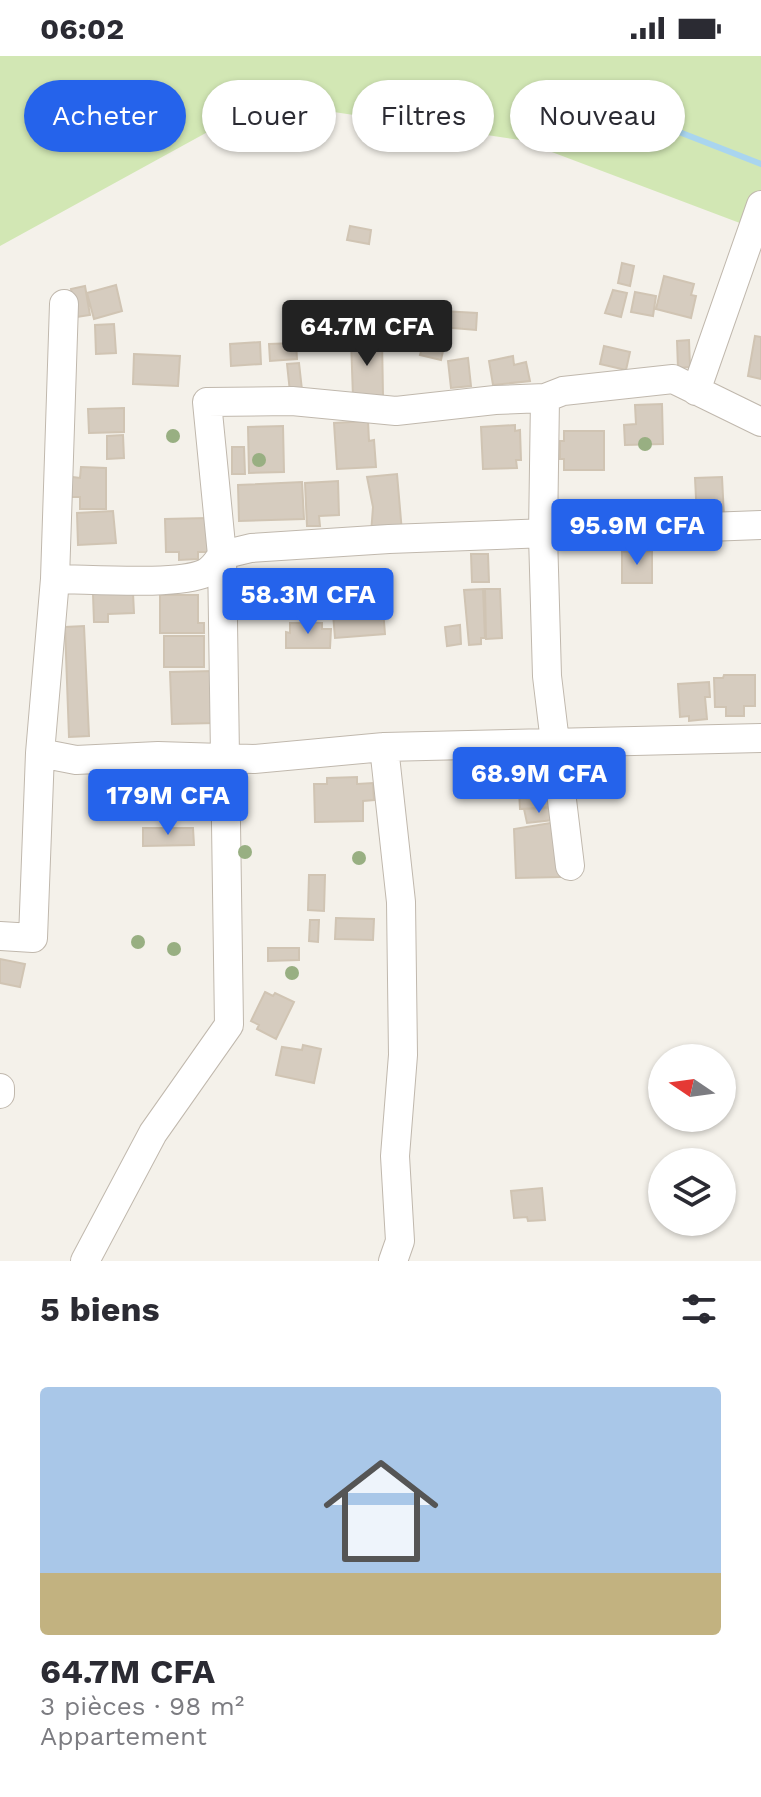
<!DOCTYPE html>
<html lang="fr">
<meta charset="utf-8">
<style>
:root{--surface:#fff;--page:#f7f7f7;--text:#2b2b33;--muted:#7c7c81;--line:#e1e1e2;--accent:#2563eb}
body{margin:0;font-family:"Work Sans",sans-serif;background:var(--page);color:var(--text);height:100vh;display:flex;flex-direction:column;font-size:30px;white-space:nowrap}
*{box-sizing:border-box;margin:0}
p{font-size:26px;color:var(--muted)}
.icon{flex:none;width:44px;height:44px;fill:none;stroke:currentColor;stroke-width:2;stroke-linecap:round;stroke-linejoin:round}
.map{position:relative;height:1205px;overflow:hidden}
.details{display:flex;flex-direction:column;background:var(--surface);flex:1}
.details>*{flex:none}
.guide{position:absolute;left:24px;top:24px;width:714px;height:72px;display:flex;gap:16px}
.needle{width:52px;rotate:283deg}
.fabs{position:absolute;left:648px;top:988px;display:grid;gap:16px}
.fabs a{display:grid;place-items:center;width:88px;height:88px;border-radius:50%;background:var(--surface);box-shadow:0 2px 6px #0004;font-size:40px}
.price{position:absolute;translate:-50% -68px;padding:0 18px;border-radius:8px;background:var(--accent);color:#fff;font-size:26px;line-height:52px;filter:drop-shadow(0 2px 4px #0008)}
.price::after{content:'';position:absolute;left:50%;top:48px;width:24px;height:18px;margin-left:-12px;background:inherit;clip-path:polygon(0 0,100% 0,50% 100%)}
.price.on{background:#222;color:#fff}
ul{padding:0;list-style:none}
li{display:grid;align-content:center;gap:16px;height:424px;padding:0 40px}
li+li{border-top:2px solid var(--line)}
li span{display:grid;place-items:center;height:248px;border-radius:8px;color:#555}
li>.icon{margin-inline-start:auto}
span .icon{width:144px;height:144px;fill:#fffc;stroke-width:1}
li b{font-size:34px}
h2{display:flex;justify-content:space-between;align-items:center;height:96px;padding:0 40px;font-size:34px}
.pill{padding:0 28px;border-radius:36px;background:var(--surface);box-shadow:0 2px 6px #0004;font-size:28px;line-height:72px}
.pill.on{background:var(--accent);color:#fff}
.status{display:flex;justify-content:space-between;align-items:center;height:56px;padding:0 40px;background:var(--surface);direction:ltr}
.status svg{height:22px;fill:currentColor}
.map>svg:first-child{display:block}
.green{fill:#d2e7b4}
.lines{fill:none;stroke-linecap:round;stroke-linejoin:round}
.stream{stroke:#a9d5ef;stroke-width:6}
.building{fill:#d6ccbf;stroke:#d0c4b3;stroke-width:2}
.minor-casing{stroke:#c0b8ad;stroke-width:30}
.minor{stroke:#fff;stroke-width:28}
.tree{fill:#98af82}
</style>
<div class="status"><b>06:02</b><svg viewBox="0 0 49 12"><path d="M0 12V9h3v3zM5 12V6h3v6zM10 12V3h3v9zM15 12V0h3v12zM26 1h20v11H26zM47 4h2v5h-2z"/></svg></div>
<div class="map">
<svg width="761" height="1205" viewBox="0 0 761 1205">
<rect width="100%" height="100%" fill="#f4f1ea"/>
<path class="green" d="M 0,0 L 761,0 L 761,175 L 520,84 L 294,50 L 224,67 L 0,190 Z"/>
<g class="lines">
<path class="stream" d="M 582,38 L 761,108"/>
</g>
<path class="building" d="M 350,170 L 371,174 L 369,188 L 347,184 Z
M 622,207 L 634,210 L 630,230 L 618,227 Z
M 664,220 L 694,228 L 691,239 L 696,240 L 691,262 L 656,253 Z
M 116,229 L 122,255 L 94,263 L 87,237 Z
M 85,230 L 90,259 L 76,261 L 71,233 Z
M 613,234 L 627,237 L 621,261 L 605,257 Z
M 635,236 L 656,240 L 653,260 L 631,256 Z
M 442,255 L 477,257 L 476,274 L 441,271 Z
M 114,268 L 116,297 L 96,298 L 95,269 Z
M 755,280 L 761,281 L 761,323 L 748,320 Z
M 425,281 L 445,286 L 441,304 L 420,299 Z
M 382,283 L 383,340 L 353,341 L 351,284 Z
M 689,284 L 690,311 L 678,312 L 677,285 Z
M 260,286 L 261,308 L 231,310 L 230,288 Z
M 296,287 L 297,303 L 270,305 L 269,288 Z
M 604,290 L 630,296 L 626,314 L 600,308 Z
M 134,298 L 180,300 L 178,330 L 133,328 Z
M 513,300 L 514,309 L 526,306 L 530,325 L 493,329 L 489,305 Z
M 468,302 L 471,330 L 451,332 L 448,305 Z
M 299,307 L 302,334 L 290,336 L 287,308 Z
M 662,348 L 663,388 L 625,389 L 624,369 L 636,368 L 635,349 Z
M 124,352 L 124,376 L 89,377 L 88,353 Z
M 368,365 L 369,385 L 374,384 L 376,411 L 337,413 L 334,367 Z
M 515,369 L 515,375 L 520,374 L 521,404 L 516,404 L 517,412 L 483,413 L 481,371 Z
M 283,370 L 284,416 L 249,417 L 248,371 Z
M 564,375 L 604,375 L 604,414 L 564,414 L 564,403 L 560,403 L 560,385 L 564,385 Z
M 123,379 L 124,402 L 107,403 L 107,380 Z
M 232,391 L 244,391 L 245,418 L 232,418 Z
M 81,411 L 106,412 L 106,453 L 80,453 L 80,441 L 71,441 L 72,421 L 80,422 Z
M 397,418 L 402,476 L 371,478 L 373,451 L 367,421 Z
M 722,421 L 724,461 L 697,462 L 695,422 Z
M 338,425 L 339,459 L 319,460 L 320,470 L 307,470 L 305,427 Z
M 302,426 L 304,463 L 239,465 L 238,429 Z
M 113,455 L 116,487 L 78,489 L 77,457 Z
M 207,462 L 208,496 L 198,496 L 198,503 L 179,504 L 179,496 L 166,496 L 165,463 Z
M 652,495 L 652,527 L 622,527 L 622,496 Z
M 471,498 L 488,498 L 489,526 L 472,526 Z
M 381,529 L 385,578 L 335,582 L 331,533 Z
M 483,533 L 485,582 L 481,582 L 481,588 L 469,589 L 464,534 Z
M 485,533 L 500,533 L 502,582 L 486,583 Z
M 133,537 L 134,557 L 108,558 L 108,566 L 94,566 L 93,538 Z
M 160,539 L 198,539 L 198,567 L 204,567 L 204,577 L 160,577 Z
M 290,567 L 322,567 L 322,573 L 331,573 L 330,592 L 286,592 L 286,576 L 290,577 Z
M 460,569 L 461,588 L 447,590 L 445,571 Z
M 84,570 L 89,680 L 69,681 L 65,571 Z
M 164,580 L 204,580 L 204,611 L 164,611 Z
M 213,615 L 215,667 L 172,668 L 170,616 Z
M 724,619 L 755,619 L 755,650 L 744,650 L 744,660 L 726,660 L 726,651 L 715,651 L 714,622 L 723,622 Z
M 709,626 L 710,641 L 705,641 L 707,663 L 689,665 L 689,660 L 680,661 L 678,628 Z
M 505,705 L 505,717 L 482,718 L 481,706 Z
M 542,714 L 542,718 L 552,718 L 554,751 L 520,753 L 518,715 Z
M 357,721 L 357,728 L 373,727 L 374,744 L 363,745 L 363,765 L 315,766 L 314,728 L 327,728 L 327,722 Z
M 552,752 L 553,764 L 527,767 L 524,753 Z
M 557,766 L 560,821 L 516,822 L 514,773 Z
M 143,772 L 193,772 L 194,789 L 143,790 Z
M 309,819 L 325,819 L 324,855 L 308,854 Z
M 336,862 L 374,863 L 373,884 L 335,883 Z
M 310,864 L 319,864 L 318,886 L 309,885 Z
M 268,892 L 299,892 L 299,904 L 268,905 Z
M 0,903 L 25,908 L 20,931 L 0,927 Z
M 265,936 L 273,940 L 275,937 L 294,946 L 276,983 L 257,973 L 259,969 L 251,965 Z
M 303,989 L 321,993 L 314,1027 L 276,1019 L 282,991 L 302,994 Z
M 542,1132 L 545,1164 L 528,1165 L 527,1161 L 514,1162 L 511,1135 Z"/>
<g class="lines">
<g class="minor-casing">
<path id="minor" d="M 696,335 L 761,149
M 545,342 L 543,479 L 547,620 L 570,810
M 55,523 C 89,523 178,530 205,517 C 213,513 217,506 222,499 L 251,492 L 389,483 L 761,469
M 384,691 L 401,846 L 403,999 L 395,1100 L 400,1185 L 393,1205
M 40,697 L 76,704 L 158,700 L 254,703 L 384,691 L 761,682
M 0,880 L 33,882 L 40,697 L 55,523 L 64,248
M 0,1032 L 0,1038
M 85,1205 L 153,1077 L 229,969 L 222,499 L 207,346 L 292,345 L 396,355 L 495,344 L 545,342 L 563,335 L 673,323 L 761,366"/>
</g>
<use href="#minor" class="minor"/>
</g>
<g class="tree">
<circle cx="173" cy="380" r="7"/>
<circle cx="645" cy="388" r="7"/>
<circle cx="259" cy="404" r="7"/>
<circle cx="245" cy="796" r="7"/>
<circle cx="359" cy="802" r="7"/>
<circle cx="138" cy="886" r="7"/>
<circle cx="174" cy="893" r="7"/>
<circle cx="292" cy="917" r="7"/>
</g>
</svg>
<div class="fabs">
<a><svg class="needle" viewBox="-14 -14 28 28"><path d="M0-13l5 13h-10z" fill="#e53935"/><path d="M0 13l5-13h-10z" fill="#7c7c81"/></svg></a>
<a><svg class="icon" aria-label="layers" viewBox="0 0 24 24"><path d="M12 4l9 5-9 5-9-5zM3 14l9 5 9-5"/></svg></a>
</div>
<b class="price on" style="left:367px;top:312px">64.7M CFA</b>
<b class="price" style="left:637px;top:511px">95.9M CFA</b>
<b class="price" style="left:308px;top:580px">58.3M CFA</b>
<b class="price" style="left:539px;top:759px">68.9M CFA</b>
<b class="price" style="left:168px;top:781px">179M CFA</b>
<div class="guide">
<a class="pill on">Acheter</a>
<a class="pill">Louer</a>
<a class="pill">Filtres</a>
<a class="pill">Nouveau</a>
</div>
</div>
<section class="details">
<h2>5 biens<svg class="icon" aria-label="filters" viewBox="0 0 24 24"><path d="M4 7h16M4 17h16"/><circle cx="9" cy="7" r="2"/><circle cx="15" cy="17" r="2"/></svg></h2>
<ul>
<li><span style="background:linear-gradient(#a9c7e8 75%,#c2b280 0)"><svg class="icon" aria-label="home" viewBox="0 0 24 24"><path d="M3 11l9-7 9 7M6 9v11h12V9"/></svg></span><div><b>64.7M CFA</b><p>3 pièces · 98 m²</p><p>Appartement</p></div></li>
</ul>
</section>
